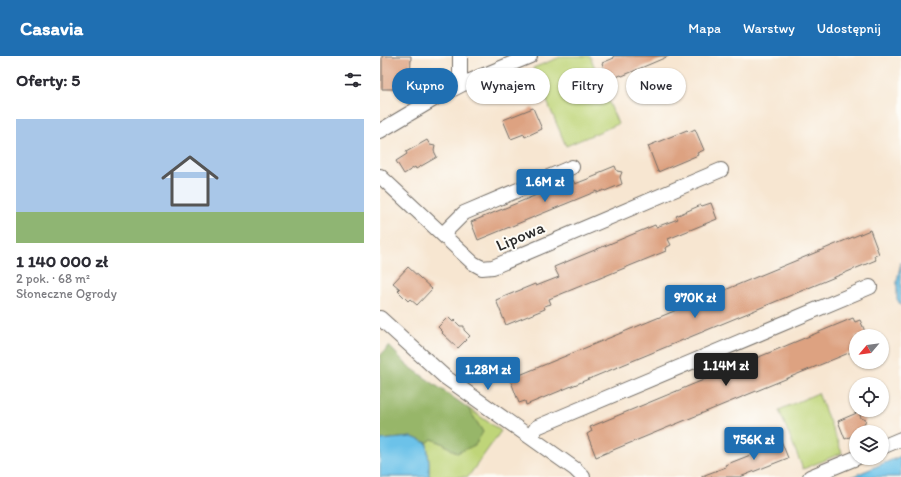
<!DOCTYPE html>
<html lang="pl">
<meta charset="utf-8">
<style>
:root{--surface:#fff;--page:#f2f2f3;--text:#2b2b33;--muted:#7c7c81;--accent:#1f6fb2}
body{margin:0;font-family:Itim,sans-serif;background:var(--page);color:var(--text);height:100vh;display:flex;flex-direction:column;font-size:15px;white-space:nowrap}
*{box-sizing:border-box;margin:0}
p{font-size:13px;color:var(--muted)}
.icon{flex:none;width:22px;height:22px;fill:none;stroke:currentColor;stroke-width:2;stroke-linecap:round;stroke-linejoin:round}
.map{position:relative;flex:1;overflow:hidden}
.side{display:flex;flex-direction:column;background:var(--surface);width:380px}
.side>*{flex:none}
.guide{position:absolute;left:12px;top:12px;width:380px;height:36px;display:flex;gap:8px}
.needle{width:26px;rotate:241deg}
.fabs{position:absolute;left:469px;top:273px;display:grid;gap:8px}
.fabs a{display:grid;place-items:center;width:40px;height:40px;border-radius:50%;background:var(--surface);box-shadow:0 1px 3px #0004;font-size:20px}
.price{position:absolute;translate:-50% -34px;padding:0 9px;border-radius:4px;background:var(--accent);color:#fff;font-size:13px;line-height:26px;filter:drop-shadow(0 1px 2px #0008)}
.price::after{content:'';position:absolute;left:50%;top:24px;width:12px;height:9px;margin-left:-6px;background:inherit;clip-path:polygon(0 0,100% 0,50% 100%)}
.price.active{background:#222;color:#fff}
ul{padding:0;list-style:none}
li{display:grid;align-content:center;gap:8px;height:212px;padding:0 16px}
li span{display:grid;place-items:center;height:124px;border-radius:0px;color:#555}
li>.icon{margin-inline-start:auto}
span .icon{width:72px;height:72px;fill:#fffc;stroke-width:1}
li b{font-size:17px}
h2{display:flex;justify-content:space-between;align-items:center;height:48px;padding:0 16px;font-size:17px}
.tag{padding:0 14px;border-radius:18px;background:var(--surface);box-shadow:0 1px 3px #0004;font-size:14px;line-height:36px}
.tag.active{background:var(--accent);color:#fff}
header{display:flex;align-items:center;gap:24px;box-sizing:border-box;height:56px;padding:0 20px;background:var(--accent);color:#fff}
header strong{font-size:19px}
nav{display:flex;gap:22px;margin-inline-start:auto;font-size:14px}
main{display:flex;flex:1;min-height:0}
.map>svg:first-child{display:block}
.green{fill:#bfd579;stroke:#758052}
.forest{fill:#97b669;stroke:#61704a}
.water{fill:#6cc2e9;stroke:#4c768a}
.building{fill:#dda281}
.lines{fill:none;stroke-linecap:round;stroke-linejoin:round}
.minor-casing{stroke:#726c65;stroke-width:16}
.minor{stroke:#fff;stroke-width:14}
.labels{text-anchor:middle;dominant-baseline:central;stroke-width:4;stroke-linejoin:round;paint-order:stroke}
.street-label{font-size:17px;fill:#2b2b2b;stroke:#fdfcf7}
</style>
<header>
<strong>Casavia</strong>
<nav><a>Mapa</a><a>Warstwy</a><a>Udostępnij</a></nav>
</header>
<main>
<section class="side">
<h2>Oferty: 5<svg class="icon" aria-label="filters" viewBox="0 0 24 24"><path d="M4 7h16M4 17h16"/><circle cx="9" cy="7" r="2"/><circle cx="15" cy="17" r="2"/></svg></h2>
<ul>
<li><span style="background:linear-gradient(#a9c7e8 75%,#8fb573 0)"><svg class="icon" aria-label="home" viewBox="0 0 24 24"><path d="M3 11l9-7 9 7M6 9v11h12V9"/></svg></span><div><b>1 140 000 zł</b><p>2 pok. · 68 m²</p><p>Słoneczne Ogrody</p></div></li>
</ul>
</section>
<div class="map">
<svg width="521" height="421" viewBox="0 0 521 421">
<rect width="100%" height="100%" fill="#fdfcf7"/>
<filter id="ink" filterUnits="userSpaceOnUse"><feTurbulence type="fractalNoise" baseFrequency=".025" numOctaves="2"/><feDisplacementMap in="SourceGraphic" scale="8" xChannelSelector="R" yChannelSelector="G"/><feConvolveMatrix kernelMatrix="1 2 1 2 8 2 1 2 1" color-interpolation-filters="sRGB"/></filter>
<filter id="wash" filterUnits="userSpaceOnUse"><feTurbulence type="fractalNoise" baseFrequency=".012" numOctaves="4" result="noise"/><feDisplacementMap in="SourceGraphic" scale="16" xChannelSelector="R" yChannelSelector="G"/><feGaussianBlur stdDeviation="0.9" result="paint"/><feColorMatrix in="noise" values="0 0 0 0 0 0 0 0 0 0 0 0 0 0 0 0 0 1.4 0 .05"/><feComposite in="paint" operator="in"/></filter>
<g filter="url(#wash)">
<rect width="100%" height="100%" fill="#f7e6d1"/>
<path class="green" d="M 183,0 L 210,0 L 238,68 L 186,90 L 153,12 Z
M 438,337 L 462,397 L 423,413 L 399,354 Z
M 88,352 L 121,375 L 88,421 L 49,421 L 49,406 L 47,387 L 52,383 L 62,387 L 77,397 L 103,376 Z"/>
<path class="forest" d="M 9,290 L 27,309 L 88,352 L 103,376 L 95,389 L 77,397 L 62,387 L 52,383 L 47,387 L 32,381 L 0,384 L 0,300 Z"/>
<path class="water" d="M 521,206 L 521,250 L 517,243 L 517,225 Z
M 32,381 L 47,387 L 49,406 L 49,421 L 0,421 L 0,384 Z
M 521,400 L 521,421 L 471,421 Z"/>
<g id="blocks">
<path class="building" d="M 2,0 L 31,0 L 30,33 L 2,33 Z
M 233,0 L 289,0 L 242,20 L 241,19 L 229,24 L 222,7 L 234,2 Z
M 153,52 L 162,73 L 145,81 L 144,78 L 131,83 L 123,64 Z
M 315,73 L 324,94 L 317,97 L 318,99 L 278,116 L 268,90 L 307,74 L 309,76 Z
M 47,84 L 50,89 L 55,90 L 54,95 L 57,101 L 36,113 L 35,111 L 24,118 L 16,105 L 27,98 L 26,96 Z
M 235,110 L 237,115 L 242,116 L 240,121 L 242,128 L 225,135 L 224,134 L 217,137 L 217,135 L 98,184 L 91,166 L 193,124 L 195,128 L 218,119 L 218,117 Z
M 331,147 L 337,163 L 288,183 L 291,189 L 285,192 L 286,195 L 169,243 L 171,248 L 164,250 L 165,253 L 126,269 L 116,244 L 155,228 L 156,230 L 179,221 L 174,211 L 275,169 L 276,171 L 298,163 L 296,160 L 321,149 L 322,150 Z
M 490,174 L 499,198 L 494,200 L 496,204 L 146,349 L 145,345 L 139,347 L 130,323 Z
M 28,211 L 52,233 L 37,249 L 30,243 L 28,245 L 18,235 L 20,233 L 13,227 Z
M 68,261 L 73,266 L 74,264 L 80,270 L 84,270 L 84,274 L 90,280 L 78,292 L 62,277 L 63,276 L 58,271 Z
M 473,262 L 475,266 L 480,264 L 487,280 L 476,280 L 476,294 L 216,401 L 207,378 L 212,375 L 210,371 Z
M 479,356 L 481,362 L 486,364 L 484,368 L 486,374 L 482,376 L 476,376 L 476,378 L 465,383 L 458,365 Z
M 400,382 L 408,402 L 360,421 L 322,421 L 322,420 L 346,411 L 345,409 L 378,396 L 376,392 Z"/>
</g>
</g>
<g filter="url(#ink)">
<use href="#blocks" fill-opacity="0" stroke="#726c65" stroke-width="1"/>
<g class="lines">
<g class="minor-casing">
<path id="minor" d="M 80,0 L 80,19 L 83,28
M 0,75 L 54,43 L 83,28 L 150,0
M 0,120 L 93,207 L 102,212 L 113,211 L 341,114
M 63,178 L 84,157 L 192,111
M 0,262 L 65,321 L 150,381 L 195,413 L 203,421
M 150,381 L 157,371 L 490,231
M 502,391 L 521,383
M 430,421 L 476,402"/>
</g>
<use href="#minor" class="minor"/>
</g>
</g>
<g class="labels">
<g class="street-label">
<text transform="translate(140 180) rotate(-23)">Lipowa</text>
</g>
</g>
</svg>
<div class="fabs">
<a><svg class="needle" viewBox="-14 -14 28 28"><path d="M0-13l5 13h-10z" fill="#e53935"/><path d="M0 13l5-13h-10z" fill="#7c7c81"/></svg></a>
<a><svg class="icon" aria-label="locate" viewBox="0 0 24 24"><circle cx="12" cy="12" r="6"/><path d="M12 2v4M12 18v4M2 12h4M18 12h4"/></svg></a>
<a><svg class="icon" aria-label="layers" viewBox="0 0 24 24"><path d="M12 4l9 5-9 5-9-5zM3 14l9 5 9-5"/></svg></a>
</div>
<b class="price" style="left:165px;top:147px">1.6M zł</b>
<b class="price" style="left:315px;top:263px">970K zł</b>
<b class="price active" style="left:346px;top:331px">1.14M zł</b>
<b class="price" style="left:108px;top:335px">1.28M zł</b>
<b class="price" style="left:374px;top:405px">756K zł</b>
<div class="guide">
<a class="tag active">Kupno</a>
<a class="tag">Wynajem</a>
<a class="tag">Filtry</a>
<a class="tag">Nowe</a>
</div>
</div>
</main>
